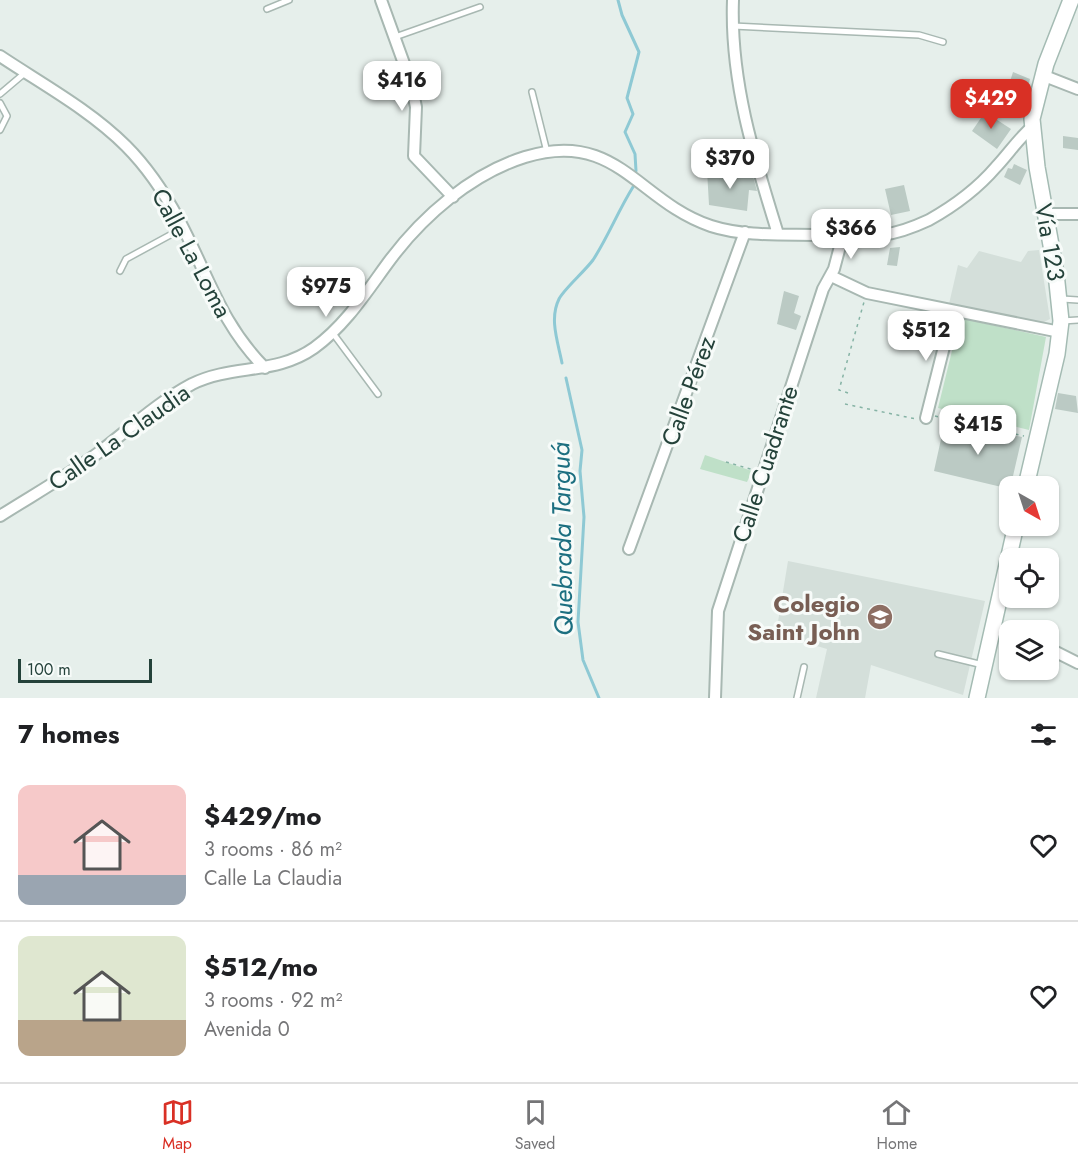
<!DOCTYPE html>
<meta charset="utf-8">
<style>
:root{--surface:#fff;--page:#f2f2f2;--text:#202124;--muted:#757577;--line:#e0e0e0;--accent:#d93025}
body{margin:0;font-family:Jost,sans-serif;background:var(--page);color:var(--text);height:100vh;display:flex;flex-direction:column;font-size:22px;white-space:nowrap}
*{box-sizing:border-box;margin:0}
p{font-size:20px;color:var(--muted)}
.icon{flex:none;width:33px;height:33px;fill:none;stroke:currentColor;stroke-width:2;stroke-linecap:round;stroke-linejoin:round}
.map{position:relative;height:698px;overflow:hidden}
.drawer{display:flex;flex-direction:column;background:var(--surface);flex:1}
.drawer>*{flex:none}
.needle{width:39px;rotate:141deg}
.tools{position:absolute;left:999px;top:476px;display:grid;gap:12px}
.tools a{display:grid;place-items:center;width:60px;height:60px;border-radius:12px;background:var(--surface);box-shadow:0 2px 4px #0004;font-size:30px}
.scale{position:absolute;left:18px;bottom:15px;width:134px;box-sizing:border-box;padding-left:6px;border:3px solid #24423a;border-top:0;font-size:16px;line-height:21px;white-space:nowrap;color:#24423a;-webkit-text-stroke:4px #f7fbf9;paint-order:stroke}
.price{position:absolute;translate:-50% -51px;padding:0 14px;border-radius:12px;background:#fff;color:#222;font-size:20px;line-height:39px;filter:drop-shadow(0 2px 3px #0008)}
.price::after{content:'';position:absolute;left:50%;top:36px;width:18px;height:14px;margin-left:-9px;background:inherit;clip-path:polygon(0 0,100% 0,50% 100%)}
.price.selected{background:var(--accent);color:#fff}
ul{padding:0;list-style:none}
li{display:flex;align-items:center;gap:18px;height:150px;padding:0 18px}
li+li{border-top:2px solid var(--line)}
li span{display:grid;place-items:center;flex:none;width:168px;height:120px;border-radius:12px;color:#555}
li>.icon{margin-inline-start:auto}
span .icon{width:72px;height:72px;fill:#fffc;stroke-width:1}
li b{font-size:26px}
h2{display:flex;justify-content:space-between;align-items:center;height:72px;padding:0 18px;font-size:26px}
.tabs{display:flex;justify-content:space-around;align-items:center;height:84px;border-top:2px solid var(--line);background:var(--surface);font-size:16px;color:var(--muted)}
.tabs a{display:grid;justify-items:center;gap:3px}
.tabs .selected{color:var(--accent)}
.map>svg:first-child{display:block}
.built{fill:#d4dfda}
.green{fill:#bfe0c8}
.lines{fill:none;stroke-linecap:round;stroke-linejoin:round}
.stream{stroke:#8ec9d4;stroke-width:3}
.building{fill:#bbcac4}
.service-casing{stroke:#a8b8b2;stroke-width:8}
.minor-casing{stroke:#a8b8b2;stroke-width:14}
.secondary-casing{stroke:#a4bbb3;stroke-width:18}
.path{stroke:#86b3a5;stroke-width:1.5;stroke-dasharray:3 4.5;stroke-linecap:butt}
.service{stroke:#fff;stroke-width:5}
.minor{stroke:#fff;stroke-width:10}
.secondary{stroke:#fff;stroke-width:15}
.labels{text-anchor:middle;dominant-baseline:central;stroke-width:6;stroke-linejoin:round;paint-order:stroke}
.street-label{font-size:24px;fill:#24423a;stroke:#f7fbf9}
.education-label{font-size:24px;font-weight:bold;fill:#785e54;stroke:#f7fbf9;text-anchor:end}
.water-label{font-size:26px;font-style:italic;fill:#1c6f80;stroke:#f7fbf9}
</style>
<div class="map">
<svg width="1078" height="698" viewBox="0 0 1078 698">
<rect width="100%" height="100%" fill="#e6efeb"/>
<path class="built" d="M 1039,250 L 1050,319 L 1042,323 L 949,304 L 958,265 L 967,268 L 979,251 L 1021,262 L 1028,251 Z
M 788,561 L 985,601 L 963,695 L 871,665 L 865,698 L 816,698 L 827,649 L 776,634 Z"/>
<path class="green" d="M 960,318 L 1046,337 L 1029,430 L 938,408 Z
M 705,455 L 752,471 L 747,482 L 700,469 Z"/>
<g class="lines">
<path class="stream" d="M 618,0 L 622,15 L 639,52 L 627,98 L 633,114 L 625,132 L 635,154 L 636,171
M 562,363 C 558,342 549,319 559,299 C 564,289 584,272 593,260 C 608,237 618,211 633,187
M 566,378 L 582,450 L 580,471 L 584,517 L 578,622 L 583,660 L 599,698"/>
</g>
<path class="building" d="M 1013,72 L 1030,79 L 1027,91 L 1023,89 L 1018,113 L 990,95 L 996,84 L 1007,91 Z
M 985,112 L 1011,129 L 997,149 L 972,131 Z
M 1063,136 L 1078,138 L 1078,150 L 1063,148 Z
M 1014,164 L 1027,170 L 1020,185 L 1004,177 L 1008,168 L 1012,169 Z
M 707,170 L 753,176 L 757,191 L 749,190 L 747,211 L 709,205 Z
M 904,185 L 910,211 L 891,215 L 885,189 Z
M 900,247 L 897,266 L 887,265 L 890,248 Z
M 784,291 L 799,296 L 794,313 L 801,316 L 796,330 L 777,324 Z
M 1058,393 L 1076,396 L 1078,413 L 1055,409 Z
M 945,421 L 969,426 L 967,436 L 997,443 L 999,432 L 1022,437 L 1010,489 L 934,471 Z"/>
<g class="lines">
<g class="service-casing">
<path id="service" d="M 267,9 L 289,0
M 733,26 L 919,35 L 943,42
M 395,37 L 480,7
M 532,92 L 547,152
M 0,94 L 26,72
M 0,103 L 7,116 L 0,130
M 120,271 L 126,259 L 183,228
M 1062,299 L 1078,300
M 1062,321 L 1078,320
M 332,332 L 378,394
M 938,654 L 983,665
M 797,698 L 804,667"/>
</g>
<g class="minor-casing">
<path id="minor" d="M 381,0 L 411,83 L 416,107 L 414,156 L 453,197
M 733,0 C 730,81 754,157 778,234
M 0,56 C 42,84 90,110 126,146 C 147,167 165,194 179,220 C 208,274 220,323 265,368
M 1042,75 L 1078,89
M 1044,214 L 1078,214
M 831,276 L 867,293 L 1060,332
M 926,418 L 953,311
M 0,516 C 33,495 67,476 98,453 C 128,430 158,402 192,384 C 233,364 276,375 314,348 C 346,325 367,291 390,260 C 423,216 471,174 525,157 C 617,129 637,201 711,226 C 745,237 786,234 821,235 C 841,235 862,237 882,235 C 899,233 914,227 929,220 C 954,206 978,188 996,167 C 1009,153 1019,138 1033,126
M 629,549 L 745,232
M 994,628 L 1010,634
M 1048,648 L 1078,663
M 715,698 L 718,611 L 823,289 L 834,269 L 843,235"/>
</g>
<g class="secondary-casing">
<path id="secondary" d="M 1026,486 L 1057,354 L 1061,321 L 1056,273 L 1037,167 L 1032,119 L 1046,64 L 1071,0
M 977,698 L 1016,525"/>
</g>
<path class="path" d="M 848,393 L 839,390 L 864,302
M 845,404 L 916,419
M 935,416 L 1024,436
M 726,462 L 754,470"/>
<use href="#service" class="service"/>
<use href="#minor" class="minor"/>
<use href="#secondary" class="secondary"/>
</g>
<defs>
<g id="school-disc" transform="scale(1.35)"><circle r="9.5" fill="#8d6e63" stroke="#f7fbf9"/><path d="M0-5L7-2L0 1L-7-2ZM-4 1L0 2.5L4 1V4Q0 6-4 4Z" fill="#fff"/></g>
</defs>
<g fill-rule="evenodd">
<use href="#school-disc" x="880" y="617"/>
</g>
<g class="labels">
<g class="street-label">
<text transform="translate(1050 242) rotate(80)">Vía 123</text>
<text transform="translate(192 253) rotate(62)">Calle La Loma</text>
<text transform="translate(688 391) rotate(-70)">Calle Pérez</text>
<text transform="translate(119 437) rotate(-35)">Calle La Claudia</text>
<text transform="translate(765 464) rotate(-72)">Calle Cuadrante</text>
</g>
<g class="education-label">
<text x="860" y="603">Colegio<tspan x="860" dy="28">Saint John</tspan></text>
</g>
<g class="water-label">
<text transform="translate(562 539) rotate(-91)">Quebrada Targuá</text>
</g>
</g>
</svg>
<div class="tools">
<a><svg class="needle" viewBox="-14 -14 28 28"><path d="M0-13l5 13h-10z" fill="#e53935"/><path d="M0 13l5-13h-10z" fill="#757577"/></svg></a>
<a><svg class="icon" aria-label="locate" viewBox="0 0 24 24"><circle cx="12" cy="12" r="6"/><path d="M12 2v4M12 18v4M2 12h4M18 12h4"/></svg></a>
<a><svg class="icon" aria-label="layers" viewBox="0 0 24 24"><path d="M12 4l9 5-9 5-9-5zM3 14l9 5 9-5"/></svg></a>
</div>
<div class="scale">100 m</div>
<b class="price" style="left:402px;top:112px">$416</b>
<b class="price selected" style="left:991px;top:130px">$429</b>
<b class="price" style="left:730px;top:190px">$370</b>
<b class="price" style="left:851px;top:260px">$366</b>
<b class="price" style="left:326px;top:318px">$975</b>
<b class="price" style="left:926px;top:362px">$512</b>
<b class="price" style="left:978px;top:456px">$415</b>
</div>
<section class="drawer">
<h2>7 homes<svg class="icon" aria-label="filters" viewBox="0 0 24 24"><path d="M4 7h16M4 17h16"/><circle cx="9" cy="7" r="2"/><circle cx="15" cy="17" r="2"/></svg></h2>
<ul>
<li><span style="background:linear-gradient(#f6c9c9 75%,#9aa5b1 0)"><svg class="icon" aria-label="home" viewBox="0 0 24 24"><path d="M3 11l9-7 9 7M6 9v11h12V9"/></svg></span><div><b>$429/mo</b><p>3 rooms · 86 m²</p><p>Calle La Claudia</p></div><svg class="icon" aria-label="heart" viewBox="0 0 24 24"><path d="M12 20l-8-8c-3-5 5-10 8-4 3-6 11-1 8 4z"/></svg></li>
<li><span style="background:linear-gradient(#dfe7d0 70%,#b9a48a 0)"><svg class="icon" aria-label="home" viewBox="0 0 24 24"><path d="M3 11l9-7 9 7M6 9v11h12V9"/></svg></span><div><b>$512/mo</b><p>3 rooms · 92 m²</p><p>Avenida 0</p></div><svg class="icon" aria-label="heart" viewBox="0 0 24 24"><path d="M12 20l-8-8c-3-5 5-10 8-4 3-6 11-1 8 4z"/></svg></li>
</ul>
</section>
<nav class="tabs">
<a class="selected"><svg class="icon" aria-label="map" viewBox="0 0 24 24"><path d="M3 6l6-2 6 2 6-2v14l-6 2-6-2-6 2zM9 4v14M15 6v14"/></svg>Map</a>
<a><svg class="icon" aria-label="saved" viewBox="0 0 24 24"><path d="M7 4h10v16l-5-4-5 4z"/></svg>Saved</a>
<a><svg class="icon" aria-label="home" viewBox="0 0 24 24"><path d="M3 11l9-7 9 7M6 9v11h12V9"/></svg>Home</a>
</nav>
